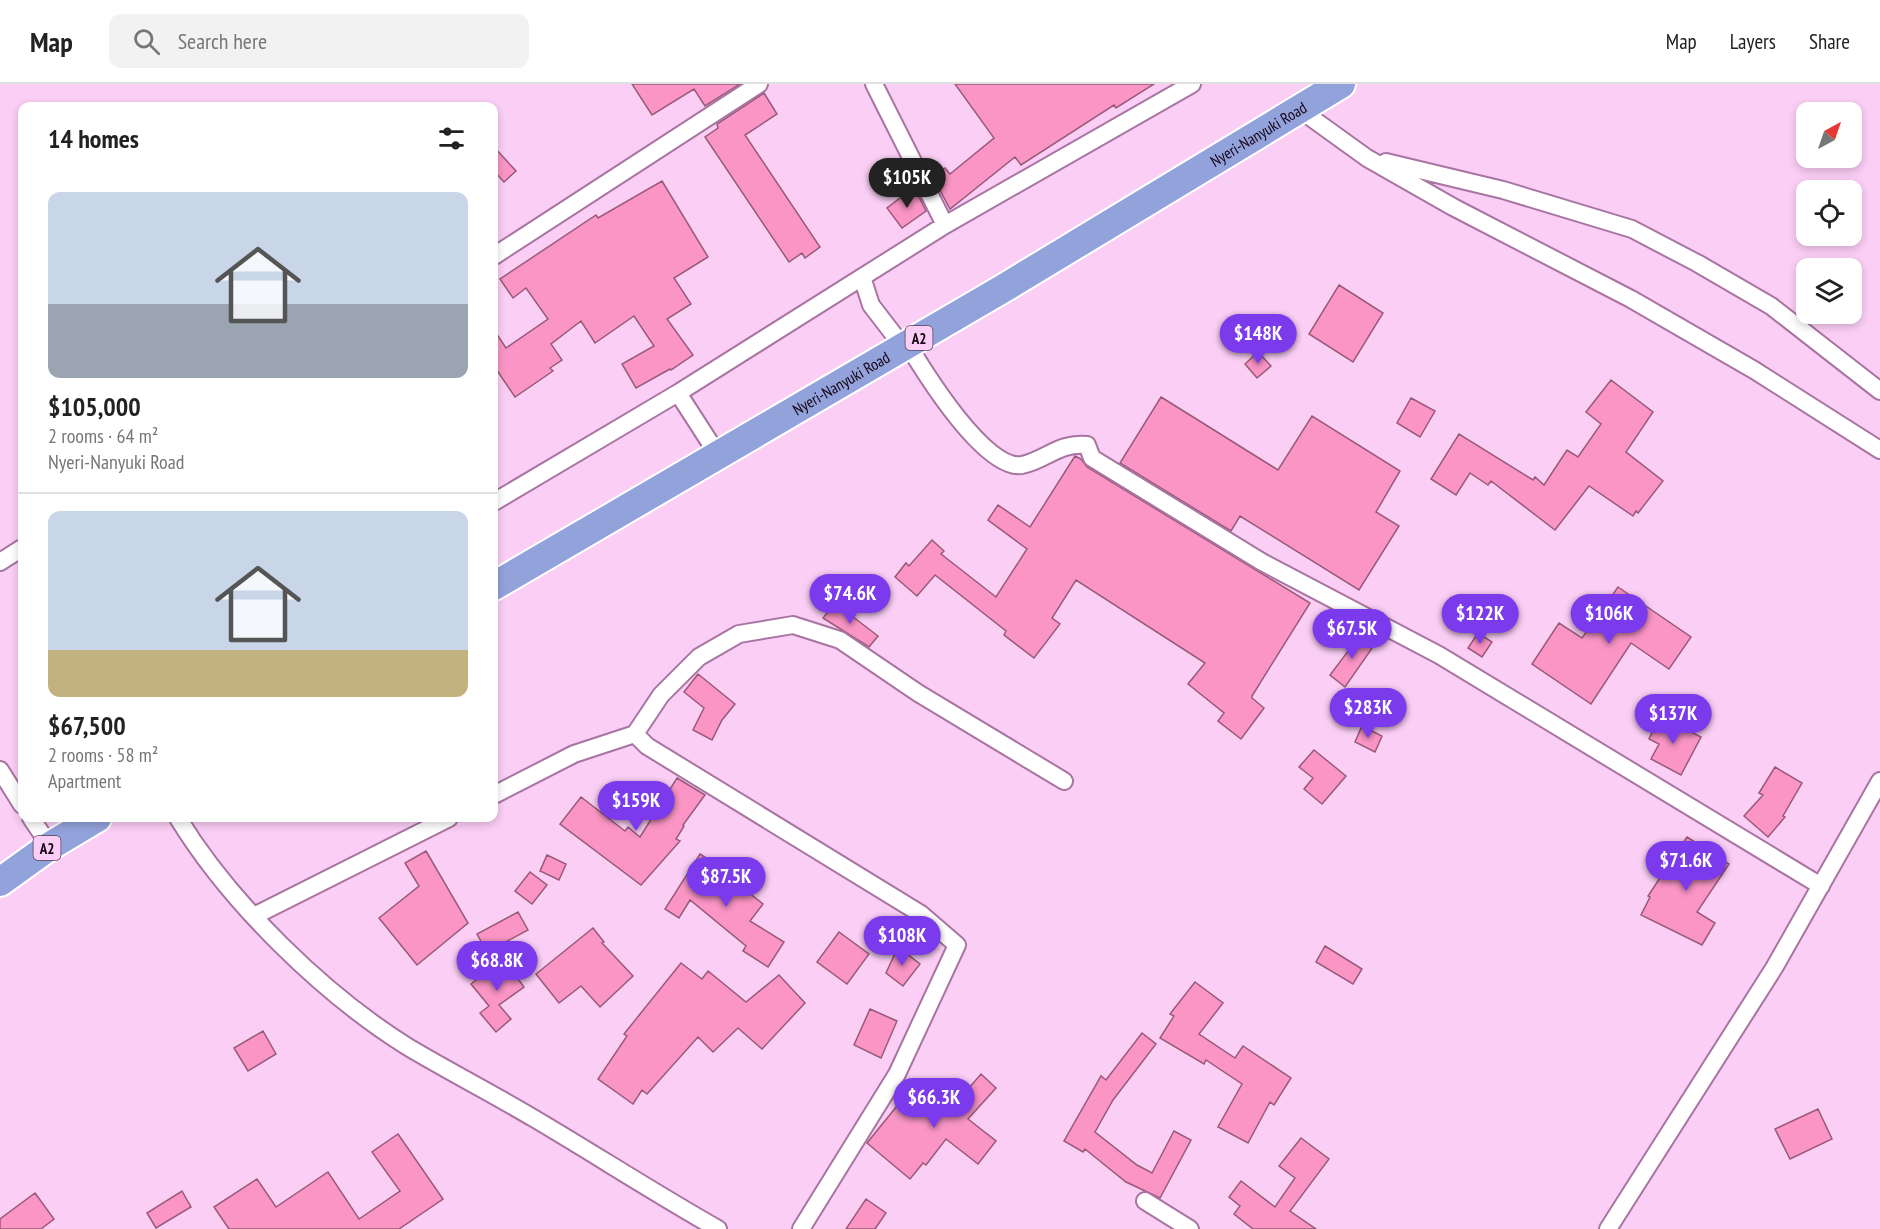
<!DOCTYPE html>
<meta charset="utf-8">
<style>
:root{--surface:#fff;--page:#f2f2f2;--text:#222;--muted:#767676;--line:#e0e0e0;--accent:#7c3aed}
body{margin:0;font-family:"PT Sans Narrow",sans-serif;background:var(--page);color:var(--text);height:100vh;display:flex;flex-direction:column;font-size:22px;white-space:nowrap}
*{box-sizing:border-box;margin:0}
p{font-size:20px;color:var(--muted)}
.icon{flex:none;width:33px;height:33px;fill:none;stroke:currentColor;stroke-width:2;stroke-linecap:round;stroke-linejoin:round}
.map{position:relative;flex:1;overflow:hidden}
.side{position:absolute;left:18px;top:18px;width:480px;height:720px;display:flex;flex-direction:column;background:var(--surface);border-radius:12px;box-shadow:0 3px 9px #0003}
.side>*{flex:none}
.needle{width:39px;rotate:40deg}
.buttons{position:absolute;left:1796px;top:18px;display:grid;gap:12px}
.buttons a{display:grid;place-items:center;width:66px;height:66px;border-radius:12px;background:var(--surface);box-shadow:0 3px 9px #0003;font-size:30px}
.price{position:absolute;translate:-50% -51px;padding:0 14px;border-radius:21px;background:var(--accent);color:#fff;font-size:20px;line-height:39px;filter:drop-shadow(0 2px 3px #0008)}
.price::after{content:'';position:absolute;left:50%;top:36px;width:18px;height:14px;margin-left:-9px;background:inherit;clip-path:polygon(0 0,100% 0,50% 100%)}
.price.current{background:#222;color:#fff}
ul{padding:0;list-style:none}
li{display:grid;align-content:center;gap:12px;height:318px;padding:0 30px}
li+li{border-top:2px solid var(--line)}
li span{display:grid;place-items:center;height:186px;border-radius:12px;color:#555}
li>.icon{margin-inline-start:auto}
span .icon{width:108px;height:108px;fill:#fffc;stroke-width:1}
li b{font-size:26px}
h2{display:flex;justify-content:space-between;align-items:center;height:72px;padding:0 30px;font-size:26px}
header{display:flex;align-items:center;gap:36px;box-sizing:border-box;height:84px;padding:0 30px;background:var(--surface);border-bottom:2px solid var(--line)}
header strong{font-size:28px}
nav{display:flex;gap:33px;margin-inline-start:auto;font-size:21px}
.search{width:420px;height:54px;background:var(--page);display:flex;align-items:center;gap:15px;box-sizing:border-box;padding:0 21px;border-radius:12px;color:var(--muted);font-size:22px}
.map>svg:first-child{display:block}
.building{fill:#fa95c5;stroke:#985a78;stroke-width:1.5}
.lines{fill:none;stroke-linecap:round;stroke-linejoin:round}
.minor-casing{stroke:#a874a2;stroke-width:20}
.trunk-casing{stroke:#fff;stroke-width:32}
.minor{stroke:#fff;stroke-width:16}
.trunk{stroke:#92a2db;stroke-width:28}
.labels{text-anchor:middle;dominant-baseline:central;stroke-width:4.5;stroke-linejoin:round;paint-order:stroke}
.shield{fill:#fbcef5;stroke:#5b4159;stroke-width:1.5}
.shield-label{font-size:15px;font-weight:bold;fill:#170516}
.street-label{font-size:16px;fill:#170516;stroke:#fbcef5}
</style>
<header>
<strong>Map</strong>
<div class="search"><svg class="icon" aria-label="search" viewBox="0 0 24 24"><circle cx="10" cy="10" r="6"/><path d="M15 15l6 6"/></svg>Search here</div>
<nav><a>Map</a><a>Layers</a><a>Share</a></nav>
</header>
<div class="map">
<svg width="1880" height="1145" viewBox="0 0 1880 1145">
<rect width="100%" height="100%" fill="#fbcef5"/>
<path class="building" d="M 632,0 L 740,0 L 705,22 L 694,5 L 652,31 Z
M 955,0 L 1154,0 L 1116,24 L 1114,21 L 1021,81 L 1015,73 L 950,125 L 933,93 L 945,84 L 950,90 L 994,54 Z
M 764,9 L 777,30 L 745,51 L 820,163 L 805,174 L 802,169 L 789,178 L 705,53 L 718,44 L 717,40 Z
M 494,63 L 516,87 L 504,98 L 494,87 Z
M 662,97 L 708,173 L 674,194 L 691,220 L 667,235 L 693,271 L 671,286 L 670,285 L 636,304 L 622,280 L 654,262 L 634,232 L 595,259 L 581,237 L 551,260 L 562,276 L 550,284 L 553,287 L 515,313 L 494,282 L 494,246 L 506,264 L 548,235 L 526,204 L 513,214 L 500,195 L 596,131 L 598,134 Z
M 916,107 L 926,127 L 902,144 L 887,124 L 908,108 L 911,111 Z
M 1339,201 L 1383,229 L 1353,278 L 1309,250 Z
M 1258,268 L 1271,282 L 1257,294 L 1245,280 Z
M 1611,296 L 1653,328 L 1626,368 L 1663,397 L 1638,429 L 1636,427 L 1633,432 L 1589,402 L 1555,446 L 1491,397 L 1488,401 L 1470,389 L 1456,411 L 1431,395 L 1459,350 L 1533,396 L 1535,393 L 1544,401 L 1567,366 L 1578,373 L 1601,340 L 1586,328 Z
M 1161,313 L 1278,386 L 1312,332 L 1400,387 L 1376,428 L 1399,442 L 1359,506 L 1240,432 L 1231,447 L 1120,379 Z
M 1411,314 L 1435,327 L 1420,353 L 1397,339 Z
M 1075,372 L 1081,375 L 1087,383 L 1310,519 L 1252,612 L 1252,614 L 1264,624 L 1241,655 L 1218,637 L 1224,629 L 1188,600 L 1205,579 L 1076,496 L 1052,534 L 1060,540 L 1034,574 L 1004,551 L 1006,547 L 935,491 L 917,512 L 895,493 L 906,479 L 909,482 L 932,456 L 944,467 L 941,470 L 996,513 L 1027,465 L 988,436 L 998,421 L 1030,443 Z
M 1618,503 L 1691,553 L 1669,585 L 1631,559 L 1591,620 L 1532,580 L 1559,539 L 1582,554 Z
M 835,519 L 878,552 L 869,563 L 823,534 Z
M 1478,549 L 1492,558 L 1482,573 L 1468,564 Z
M 1361,550 L 1375,560 L 1345,603 L 1330,591 Z
M 698,590 L 735,620 L 722,636 L 712,656 L 693,646 L 704,624 L 684,608 Z
M 1660,632 L 1701,653 L 1681,691 L 1651,675 L 1659,660 L 1649,655 Z
M 1362,642 L 1382,652 L 1375,668 L 1355,658 Z
M 1314,666 L 1346,692 L 1322,720 L 1304,705 L 1313,694 L 1299,683 Z
M 1775,683 L 1802,699 L 1783,732 L 1785,733 L 1768,753 L 1744,732 L 1763,711 L 1759,709 Z
M 677,694 L 705,711 L 683,741 L 684,742 L 676,755 L 680,757 L 641,801 L 560,740 L 581,713 L 625,747 L 628,743 L 640,753 Z
M 1687,753 L 1729,780 L 1697,828 L 1715,839 L 1702,861 L 1641,831 L 1650,813 L 1648,812 Z
M 426,767 L 468,839 L 417,881 L 379,834 L 419,802 L 405,779 Z
M 700,770 L 731,790 L 729,793 L 763,820 L 750,837 L 784,858 L 768,883 L 743,867 L 746,862 L 690,816 L 679,834 L 665,825 Z
M 547,771 L 566,780 L 559,796 L 540,787 Z
M 530,788 L 547,801 L 532,820 L 515,807 Z
M 518,828 L 528,846 L 487,868 L 477,850 Z
M 593,844 L 604,858 L 602,859 L 633,892 L 600,923 L 581,902 L 559,919 L 536,890 Z
M 839,848 L 869,870 L 847,900 L 817,878 Z
M 1325,862 L 1362,885 L 1353,900 L 1316,878 Z
M 898,863 L 920,880 L 903,902 L 886,889 Z
M 503,874 L 524,903 L 499,921 L 511,935 L 496,948 L 480,929 L 489,922 L 471,900 Z
M 681,879 L 702,895 L 708,887 L 746,918 L 779,891 L 805,919 L 762,965 L 738,944 L 713,968 L 698,953 L 647,1010 L 642,1006 L 633,1020 L 598,995 L 627,952 L 624,950 Z
M 1195,898 L 1223,919 L 1199,950 L 1235,974 L 1243,962 L 1291,994 L 1274,1021 L 1270,1018 L 1248,1059 L 1218,1043 L 1242,1000 L 1206,976 L 1204,980 L 1160,954 L 1174,932 L 1170,930 Z
M 870,925 L 897,937 L 881,974 L 854,961 Z
M 263,947 L 276,970 L 248,987 L 234,964 Z
M 1142,949 L 1156,960 L 1113,1016 L 1095,1048 L 1137,1081 L 1152,1089 L 1174,1047 L 1191,1056 L 1160,1114 L 1126,1098 L 1085,1065 L 1083,1068 L 1064,1057 L 1101,992 L 1106,996 Z
M 981,990 L 996,1004 L 968,1035 L 996,1057 L 978,1080 L 946,1055 L 926,1081 L 923,1079 L 910,1095 L 867,1059 L 901,1017 L 914,1026 L 924,1004 L 956,1019 Z
M 1818,1025 L 1832,1055 L 1790,1075 L 1775,1045 Z
M 398,1050 L 443,1115 L 399,1145 L 229,1145 L 214,1123 L 257,1095 L 276,1123 L 328,1088 L 359,1135 L 400,1107 L 372,1068 Z
M 1301,1054 L 1329,1075 L 1290,1127 L 1316,1145 L 1253,1145 L 1234,1130 L 1240,1122 L 1229,1113 L 1241,1097 L 1275,1123 L 1295,1094 L 1279,1082 Z
M 182,1107 L 191,1123 L 156,1144 L 147,1129 Z
M 35,1109 L 54,1135 L 41,1145 L 0,1145 L 0,1135 Z
M 866,1115 L 886,1129 L 877,1142 L 875,1145 L 846,1145 Z"/>
<g class="lines">
<g class="minor-casing">
<path id="minor" d="M 874,0 L 945,141
M 1299,25 L 1367,74 L 1453,123 L 1631,215 L 1754,286 L 1880,366
M 1386,78 L 1503,106 L 1632,145 L 1697,179 L 1771,222 L 1880,307
M 494,172 L 759,0
M 862,193 L 871,221 L 901,260 L 910,268
M 908,261 C 925,289 985,387 1022,381 C 1046,376 1059,358 1087,361 L 1092,374 L 1262,478 L 1439,571 L 1821,802
M 678,309 L 718,371
M 494,418 L 678,309 L 945,141 L 1192,0
M 0,478 L 22,464
M 635,650 L 647,662 L 921,830 L 957,861 L 897,990 L 801,1145
M 0,686 L 22,721
M 494,711 L 574,670 L 635,650 L 661,611 L 699,573 L 739,550 L 793,541 L 840,556 L 918,609 L 1064,697
M 31,734 L 50,762
M 178,734 C 230,819 323,910 408,963 C 450,988 493,1010 535,1035 C 596,1071 656,1110 718,1145
M 254,832 L 449,734
M 1145,1117 L 1190,1145
M 1608,1145 L 1774,884 L 1880,697"/>
</g>
<g class="trunk-casing">
<g id="trunk">
<path id="s1" d="M 494,502 L 1004,204 L 1341,0"/>
<path d="M 0,798 L 50,762 L 97,734"/>
</g>
</g>
<use href="#minor" class="minor"/>
<use href="#trunk" class="trunk"/>
</g>
<g class="labels">
<g class="shield">
<rect x="905.5" y="242" width="27" height="24" rx="4.5"/>
<rect x="33.5" y="752" width="27" height="24" rx="4.5"/>
</g>
<g class="shield-label">
<text x="919" y="254">A2</text>
<text x="47" y="764">A2</text>
</g>
<g class="street-label">
<text stroke="none"><textPath href="#s1" startOffset="888">Nyeri-Nanyuki Road</textPath></text>
<text stroke="none"><textPath href="#s1" startOffset="402">Nyeri-Nanyuki Road</textPath></text>
</g>
</g>
</svg>
<div class="buttons">
<a><svg class="needle" viewBox="-14 -14 28 28"><path d="M0-13l5 13h-10z" fill="#e53935"/><path d="M0 13l5-13h-10z" fill="#767676"/></svg></a>
<a><svg class="icon" aria-label="locate" viewBox="0 0 24 24"><circle cx="12" cy="12" r="6"/><path d="M12 2v4M12 18v4M2 12h4M18 12h4"/></svg></a>
<a><svg class="icon" aria-label="layers" viewBox="0 0 24 24"><path d="M12 4l9 5-9 5-9-5zM3 14l9 5 9-5"/></svg></a>
</div>
<b class="price current" style="left:907px;top:125px">$105K</b>
<b class="price" style="left:1258px;top:281px">$148K</b>
<b class="price" style="left:850px;top:541px">$74.6K</b>
<b class="price" style="left:1480px;top:561px">$122K</b>
<b class="price" style="left:1609px;top:561px">$106K</b>
<b class="price" style="left:1352px;top:576px">$67.5K</b>
<b class="price" style="left:1368px;top:655px">$283K</b>
<b class="price" style="left:1673px;top:661px">$137K</b>
<b class="price" style="left:636px;top:748px">$159K</b>
<b class="price" style="left:1686px;top:808px">$71.6K</b>
<b class="price" style="left:726px;top:824px">$87.5K</b>
<b class="price" style="left:902px;top:883px">$108K</b>
<b class="price" style="left:497px;top:908px">$68.8K</b>
<b class="price" style="left:934px;top:1045px">$66.3K</b>
<section class="side">
<h2>14 homes<svg class="icon" aria-label="filters" viewBox="0 0 24 24"><path d="M4 7h16M4 17h16"/><circle cx="9" cy="7" r="2"/><circle cx="15" cy="17" r="2"/></svg></h2>
<ul>
<li><span style="background:linear-gradient(#c9d6e8 60%,#9aa5b1 0)"><svg class="icon" aria-label="home" viewBox="0 0 24 24"><path d="M3 11l9-7 9 7M6 9v11h12V9"/></svg></span><div><b>$105,000</b><p>2 rooms · 64 m²</p><p>Nyeri-Nanyuki Road</p></div></li>
<li><span style="background:linear-gradient(#c9d6e8 75%,#c2b280 0)"><svg class="icon" aria-label="home" viewBox="0 0 24 24"><path d="M3 11l9-7 9 7M6 9v11h12V9"/></svg></span><div><b>$67,500</b><p>2 rooms · 58 m²</p><p>Apartment</p></div></li>
</ul>
</section>
</div>
